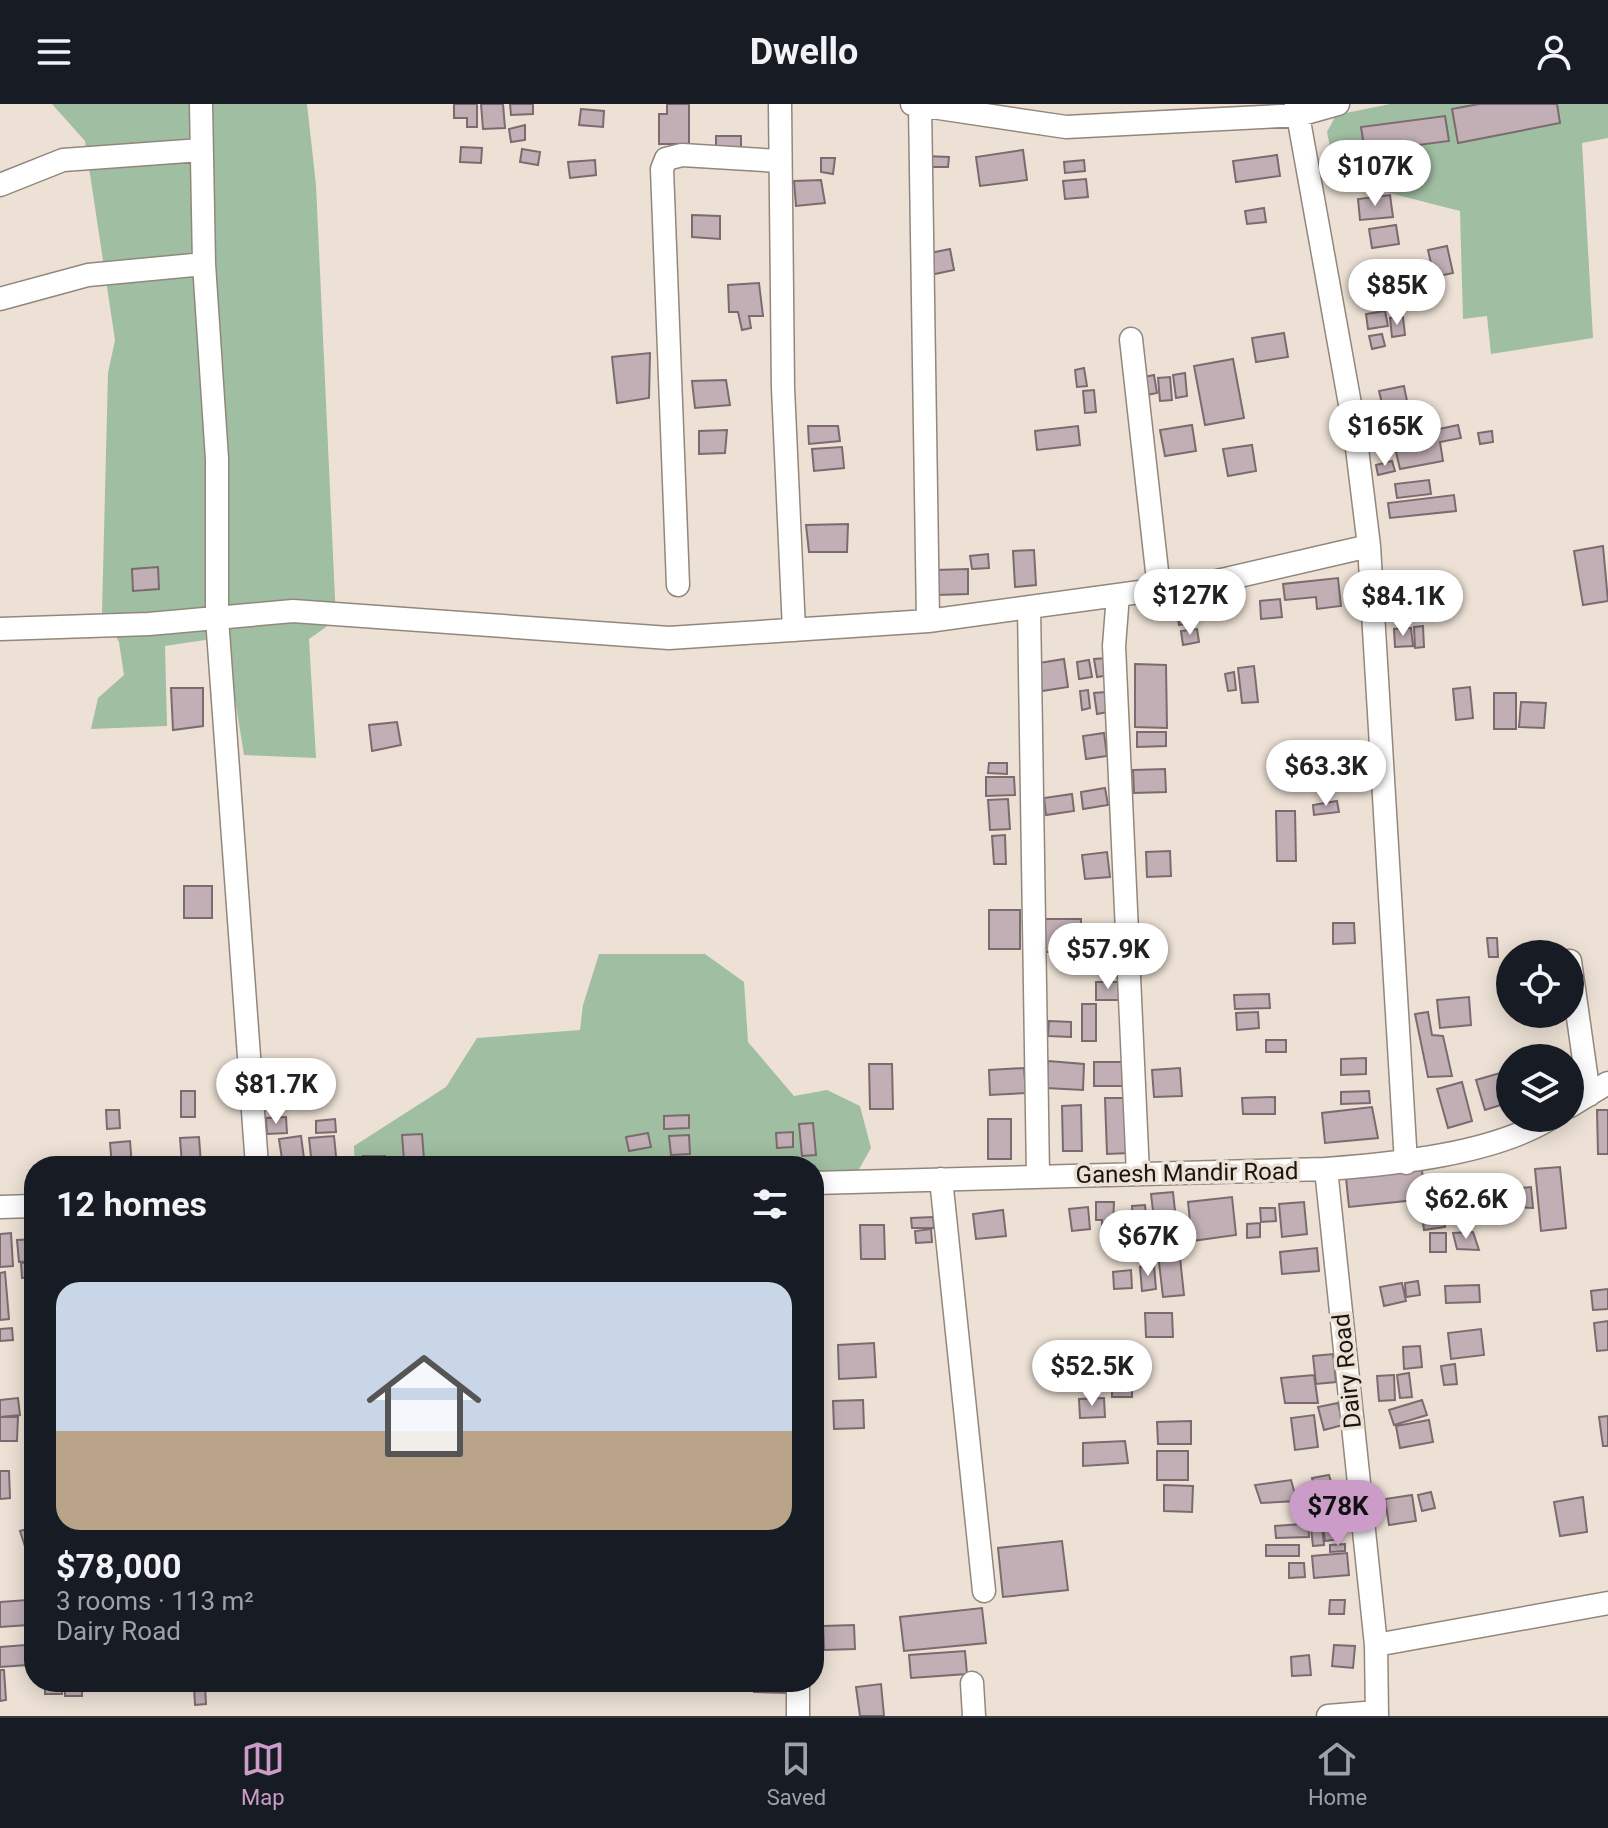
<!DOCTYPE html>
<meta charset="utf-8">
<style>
:root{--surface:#171b24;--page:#20242c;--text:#f1f3f6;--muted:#9ea1a6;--line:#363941;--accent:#cc9cc9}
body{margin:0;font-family:Roboto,sans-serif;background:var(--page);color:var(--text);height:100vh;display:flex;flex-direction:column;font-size:30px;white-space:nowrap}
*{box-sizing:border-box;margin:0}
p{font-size:26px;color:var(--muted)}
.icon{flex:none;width:44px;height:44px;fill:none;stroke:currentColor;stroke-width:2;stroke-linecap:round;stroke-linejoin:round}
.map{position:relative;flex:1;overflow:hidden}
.sheet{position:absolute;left:24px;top:1052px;width:800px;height:536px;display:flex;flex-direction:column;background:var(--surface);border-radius:32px;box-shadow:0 4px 20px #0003}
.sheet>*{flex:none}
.controls{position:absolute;left:1496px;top:836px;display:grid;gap:16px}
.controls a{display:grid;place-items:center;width:88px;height:88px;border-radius:50%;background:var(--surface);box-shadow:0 4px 20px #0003;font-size:40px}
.price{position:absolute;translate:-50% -68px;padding:0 18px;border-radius:28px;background:#fff;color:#222;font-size:26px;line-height:52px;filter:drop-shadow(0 2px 4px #0008)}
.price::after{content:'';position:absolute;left:50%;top:48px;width:24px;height:18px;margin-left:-12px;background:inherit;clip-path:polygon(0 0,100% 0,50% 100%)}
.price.active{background:var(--accent);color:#111}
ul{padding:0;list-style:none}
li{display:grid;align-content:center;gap:16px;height:424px;padding:0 32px}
li span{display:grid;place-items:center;height:248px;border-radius:24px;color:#555}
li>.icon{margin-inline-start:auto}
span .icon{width:144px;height:144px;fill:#fffc;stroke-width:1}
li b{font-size:34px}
h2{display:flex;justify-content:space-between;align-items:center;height:96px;padding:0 32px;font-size:34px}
header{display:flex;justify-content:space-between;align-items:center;height:104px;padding:0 32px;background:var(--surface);font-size:36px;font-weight:700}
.menu{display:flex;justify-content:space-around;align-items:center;height:112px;border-top:2px solid var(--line);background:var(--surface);font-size:22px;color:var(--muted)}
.menu a{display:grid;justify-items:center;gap:4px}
.menu .active{color:var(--accent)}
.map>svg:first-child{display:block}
.green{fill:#a0bea1}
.building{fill:#c1afb5;stroke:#7b6b6f;stroke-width:2}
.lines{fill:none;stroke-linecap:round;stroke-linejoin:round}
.street-casing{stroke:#92877c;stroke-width:25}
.street{stroke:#fff;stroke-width:22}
.labels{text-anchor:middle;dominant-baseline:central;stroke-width:7;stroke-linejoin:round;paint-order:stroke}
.street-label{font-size:24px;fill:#191511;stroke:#ede1d5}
</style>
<header><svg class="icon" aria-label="menu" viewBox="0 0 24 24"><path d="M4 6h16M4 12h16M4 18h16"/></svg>Dwello<svg class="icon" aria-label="person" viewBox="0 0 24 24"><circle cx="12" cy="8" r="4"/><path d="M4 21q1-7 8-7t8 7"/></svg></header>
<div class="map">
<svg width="1608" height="1612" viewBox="0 0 1608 1612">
<rect width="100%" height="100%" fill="#ede1d5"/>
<path class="green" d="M 52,0 L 307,0 L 316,81 L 336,516 L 309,535 L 316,654 L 244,651 L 225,533 L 165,542 L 167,622 L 91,625 L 98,594 L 124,571 L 119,538 L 102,508 L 108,269 L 115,236 L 85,37 Z
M 1390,0 L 1608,0 L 1608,34 L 1582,39 L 1593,234 L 1491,250 L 1487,212 L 1463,215 L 1460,107 L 1370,84 L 1334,62 L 1327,28 L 1336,11 Z
M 599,850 L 705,850 L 744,878 L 748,938 L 794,992 L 827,986 L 860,1002 L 871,1044 L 858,1067 L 814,1068 L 814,1062 L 355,1062 L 354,1042 L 446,983 L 477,934 L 580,926 L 583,901 Z"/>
<path class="building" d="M 454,0 L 477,0 L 477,23 L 467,23 L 467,14 L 454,14 Z
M 481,0 L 503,0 L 505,24 L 483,25 Z
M 510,0 L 533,0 L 533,10 L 511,11 Z
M 667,0 L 689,0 L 689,40 L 659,40 L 659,10 L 667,10 Z
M 1479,0 L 1557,0 L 1560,19 L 1458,39 L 1452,5 Z
M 581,5 L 604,7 L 603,23 L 579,21 Z
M 1445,12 L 1449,37 L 1365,48 L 1361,23 Z
M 525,21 L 525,36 L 511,38 L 509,25 Z
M 716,32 L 741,32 L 741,49 L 716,49 Z
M 461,43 L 482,44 L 481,59 L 460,58 Z
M 522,45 L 540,48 L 538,61 L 520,58 Z
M 1023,46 L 1027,76 L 980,82 L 976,53 Z
M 1277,51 L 1280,72 L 1236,78 L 1233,57 Z
M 925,52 L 949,53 L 948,63 L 925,63 Z
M 821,54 L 835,54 L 833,70 L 821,68 Z
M 595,56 L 596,71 L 570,74 L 568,58 Z
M 1084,56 L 1085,67 L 1065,69 L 1064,58 Z
M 1086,75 L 1088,93 L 1065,95 L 1063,77 Z
M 821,76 L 825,99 L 796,102 L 794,77 Z
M 1390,91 L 1393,113 L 1360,116 L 1358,95 Z
M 1264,104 L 1266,118 L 1247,120 L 1245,107 Z
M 692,111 L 720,112 L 720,135 L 692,133 Z
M 1396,121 L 1399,140 L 1372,144 L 1369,125 Z
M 1447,142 L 1453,169 L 1434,173 L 1428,146 Z
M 950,145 L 954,166 L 930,171 L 925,150 Z
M 1423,158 L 1425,173 L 1393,178 L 1391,163 Z
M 759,179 L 763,212 L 749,212 L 751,224 L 742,226 L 738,208 L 729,208 L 728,181 Z
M 1403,179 L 1407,195 L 1382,201 L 1378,185 Z
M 1385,207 L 1388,222 L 1368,225 L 1366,210 Z
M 1403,213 L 1405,231 L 1392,233 L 1390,214 Z
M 1284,229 L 1288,253 L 1256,258 L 1252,234 Z
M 1382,230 L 1385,242 L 1372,245 L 1369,232 Z
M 650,249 L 649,294 L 617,299 L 612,253 Z
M 1233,255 L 1244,314 L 1205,321 L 1194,262 Z
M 1084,264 L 1087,282 L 1077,283 L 1075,266 Z
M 1185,269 L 1187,292 L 1176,294 L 1173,271 Z
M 1154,271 L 1157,289 L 1147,291 L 1144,273 Z
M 1170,273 L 1172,296 L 1160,297 L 1158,274 Z
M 726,276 L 730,301 L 695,304 L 692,277 Z
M 1404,282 L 1408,302 L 1384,308 L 1379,287 Z
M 1094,286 L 1096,308 L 1085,309 L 1083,287 Z
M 1192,321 L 1196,347 L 1165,352 L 1160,326 Z
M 1458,321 L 1461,334 L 1440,338 L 1443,357 L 1400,365 L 1393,335 Z
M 808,322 L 838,322 L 840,337 L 809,340 Z
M 1078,322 L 1080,341 L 1037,346 L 1035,327 Z
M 727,326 L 725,349 L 699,350 L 699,327 Z
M 1492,327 L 1493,338 L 1480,340 L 1478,329 Z
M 1252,341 L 1256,367 L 1228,372 L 1223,345 Z
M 842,343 L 844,364 L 814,367 L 812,345 Z
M 1392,357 L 1395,367 L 1378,371 L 1376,361 Z
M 1429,376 L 1431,390 L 1397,394 L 1395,380 Z
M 1454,391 L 1456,407 L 1390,414 L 1388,399 Z
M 848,420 L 847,448 L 809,448 L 806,421 Z
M 1603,442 L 1608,497 L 1583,501 L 1574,447 Z
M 1034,446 L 1036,481 L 1015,483 L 1013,447 Z
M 988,450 L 989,464 L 972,465 L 970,452 Z
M 158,463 L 159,485 L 133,487 L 132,465 Z
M 968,465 L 968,490 L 936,491 L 935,466 Z
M 1338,474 L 1341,502 L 1317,505 L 1316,493 L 1285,496 L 1283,480 Z
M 1280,495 L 1282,513 L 1261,515 L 1260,497 Z
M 1194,505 L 1196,519 L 1179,521 L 1177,507 Z
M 1423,522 L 1424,543 L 1415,544 L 1414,523 Z
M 1411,524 L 1413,542 L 1395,543 L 1394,525 Z
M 1197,525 L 1199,538 L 1183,541 L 1181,527 Z
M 1107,554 L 1110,571 L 1097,573 L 1094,555 Z
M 1064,555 L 1068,583 L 1042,587 L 1039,559 Z
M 1089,556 L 1092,573 L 1079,575 L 1077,558 Z
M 1135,560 L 1166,561 L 1167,624 L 1135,623 Z
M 1254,562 L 1258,598 L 1242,599 L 1238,564 Z
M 1234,568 L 1236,586 L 1228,587 L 1225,570 Z
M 1470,583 L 1473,614 L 1456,616 L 1453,585 Z
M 171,584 L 203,584 L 203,622 L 173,626 Z
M 1088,586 L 1090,604 L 1082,606 L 1080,587 Z
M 1105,588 L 1108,608 L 1097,610 L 1094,589 Z
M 1494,589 L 1516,589 L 1516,625 L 1494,625 Z
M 1521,598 L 1546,599 L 1544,624 L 1519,623 Z
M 397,618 L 401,641 L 372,647 L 369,621 Z
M 1137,628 L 1166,628 L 1166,642 L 1137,643 Z
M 1104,629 L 1107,652 L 1086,655 L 1083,632 Z
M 989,659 L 1007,659 L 1007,670 L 988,669 Z
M 1165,665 L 1166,688 L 1134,689 L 1133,666 Z
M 986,673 L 1014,673 L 1015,691 L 986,692 Z
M 1105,684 L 1108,701 L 1083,705 L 1081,688 Z
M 1072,690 L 1074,707 L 1046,711 L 1044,694 Z
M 1008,695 L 1010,725 L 990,726 L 988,696 Z
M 1337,697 L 1339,708 L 1314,711 L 1313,701 Z
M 1276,707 L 1295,707 L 1296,757 L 1277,757 Z
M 1005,731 L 1006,760 L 994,760 L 992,732 Z
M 1170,747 L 1171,772 L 1147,773 L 1146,748 Z
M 1107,748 L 1110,773 L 1085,775 L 1082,751 Z
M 184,782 L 212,782 L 212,814 L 184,814 Z
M 989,806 L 1020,806 L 1020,845 L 989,845 Z
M 1043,815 L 1081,815 L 1081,848 L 1043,848 Z
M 1333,819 L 1354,819 L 1355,839 L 1333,840 Z
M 1487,834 L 1497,834 L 1498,853 L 1489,853 Z
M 1096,878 L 1119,878 L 1119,896 L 1096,896 Z
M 1269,890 L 1270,904 L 1235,905 L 1234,891 Z
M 1469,893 L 1471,921 L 1440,924 L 1437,896 Z
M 1082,900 L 1096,900 L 1096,937 L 1082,937 Z
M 1258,908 L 1259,924 L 1237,926 L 1236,909 Z
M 1428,908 L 1432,931 L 1443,932 L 1452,972 L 1428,973 L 1415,910 Z
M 1049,917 L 1071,918 L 1071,933 L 1048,932 Z
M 1266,936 L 1286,936 L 1286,948 L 1266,948 Z
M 1366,954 L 1366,970 L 1341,971 L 1341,955 Z
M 1048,957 L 1084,960 L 1083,986 L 1046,984 Z
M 1094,958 L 1125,958 L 1125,982 L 1094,982 Z
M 869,960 L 892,960 L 893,1005 L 870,1005 Z
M 1024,964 L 1026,989 L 990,991 L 989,966 Z
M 1180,964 L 1182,992 L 1154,993 L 1152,966 Z
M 1507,967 L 1510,998 L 1485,1006 L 1476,976 Z
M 1462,978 L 1472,1017 L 1448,1024 L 1437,985 Z
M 181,987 L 195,987 L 195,1013 L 181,1013 Z
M 1369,987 L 1370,999 L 1341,1000 L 1341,988 Z
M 1275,993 L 1275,1010 L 1243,1010 L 1242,994 Z
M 1105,994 L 1127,994 L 1129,1049 L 1107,1050 Z
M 1081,1001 L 1082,1047 L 1063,1047 L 1062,1002 Z
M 1372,1003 L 1378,1034 L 1325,1039 L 1322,1009 Z
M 106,1006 L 119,1006 L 120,1024 L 107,1025 Z
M 1597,1006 L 1608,1006 L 1608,1050 L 1598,1050 Z
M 689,1011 L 689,1024 L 664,1025 L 664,1012 Z
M 286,1013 L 287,1029 L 267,1030 L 266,1014 Z
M 335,1015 L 336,1028 L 316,1029 L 316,1017 Z
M 988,1015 L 1011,1015 L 1011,1055 L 988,1055 Z
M 813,1019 L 816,1051 L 802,1052 L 799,1020 Z
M 793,1028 L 793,1043 L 777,1044 L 776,1029 Z
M 648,1029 L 651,1043 L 629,1047 L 626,1033 Z
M 422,1030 L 424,1055 L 404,1056 L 402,1031 Z
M 689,1031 L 690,1050 L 671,1051 L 669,1032 Z
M 301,1032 L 305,1062 L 283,1062 L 279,1035 Z
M 334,1032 L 337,1062 L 312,1062 L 309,1034 Z
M 199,1033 L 201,1060 L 182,1061 L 180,1034 Z
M 130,1037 L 132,1062 L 112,1062 L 110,1039 Z
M 363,1052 L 385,1052 L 385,1062 L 363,1062 Z
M 1560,1063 L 1566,1124 L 1541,1127 L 1535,1065 Z
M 1422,1066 L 1425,1095 L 1349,1103 L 1346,1074 Z
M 1531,1083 L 1533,1104 L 1515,1103 L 1513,1085 Z
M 1173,1088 L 1184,1191 L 1163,1193 L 1151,1090 Z
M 1448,1088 L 1474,1088 L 1480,1116 L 1452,1117 Z
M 1232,1093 L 1236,1131 L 1192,1137 L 1188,1098 Z
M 1442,1093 L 1445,1123 L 1424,1126 L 1420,1095 Z
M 1096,1098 L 1114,1098 L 1113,1122 L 1102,1122 L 1102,1116 L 1096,1116 Z
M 1304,1098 L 1307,1130 L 1282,1133 L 1279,1100 Z
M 1145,1101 L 1147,1121 L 1133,1121 L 1132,1102 Z
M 1088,1103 L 1090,1125 L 1072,1127 L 1069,1105 Z
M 1260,1104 L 1275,1104 L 1276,1117 L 1261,1118 Z
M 1003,1106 L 1006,1132 L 976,1135 L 973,1110 Z
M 933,1113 L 934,1124 L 912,1124 L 911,1114 Z
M 1260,1119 L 1260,1133 L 1247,1134 L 1247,1120 Z
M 860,1121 L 884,1121 L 885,1155 L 861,1155 Z
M 931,1125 L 932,1138 L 916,1139 L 915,1127 Z
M 1473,1128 L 1479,1146 L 1457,1145 L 1453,1129 Z
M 11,1129 L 13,1162 L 0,1163 L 0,1130 Z
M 1430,1129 L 1446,1129 L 1446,1148 L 1430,1148 Z
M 34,1135 L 34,1157 L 19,1158 L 17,1136 Z
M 1317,1144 L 1319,1167 L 1282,1170 L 1280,1148 Z
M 34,1158 L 34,1173 L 22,1174 L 21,1159 Z
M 1154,1162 L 1156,1185 L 1142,1187 L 1140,1163 Z
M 1131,1166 L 1132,1184 L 1114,1185 L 1113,1168 Z
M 5,1168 L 9,1215 L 0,1216 L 0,1169 Z
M 1418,1177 L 1420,1191 L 1406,1193 L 1405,1179 Z
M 1402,1179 L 1406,1197 L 1384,1202 L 1380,1183 Z
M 1479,1181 L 1480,1198 L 1446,1199 L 1445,1182 Z
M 1608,1185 L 1608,1205 L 1593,1206 L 1591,1187 Z
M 1145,1209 L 1172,1209 L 1173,1233 L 1146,1233 Z
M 1608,1217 L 1608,1246 L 1597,1247 L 1594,1219 Z
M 12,1224 L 13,1236 L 0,1237 L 0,1225 Z
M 1481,1225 L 1484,1251 L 1451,1255 L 1448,1229 Z
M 874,1239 L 876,1273 L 839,1275 L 838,1241 Z
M 1420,1242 L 1422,1263 L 1404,1265 L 1403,1243 Z
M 1333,1250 L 1336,1278 L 1316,1280 L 1313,1252 Z
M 1455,1260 L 1457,1280 L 1444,1281 L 1441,1262 Z
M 1112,1265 L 1132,1265 L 1132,1293 L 1112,1293 Z
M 1409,1269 L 1412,1293 L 1400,1294 L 1397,1271 Z
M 1314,1271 L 1318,1299 L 1285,1299 L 1281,1274 Z
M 1394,1271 L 1395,1296 L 1379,1297 L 1377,1272 Z
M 18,1294 L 20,1311 L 0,1313 L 0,1296 Z
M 1104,1294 L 1105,1313 L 1080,1314 L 1079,1295 Z
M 863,1296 L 864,1324 L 834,1325 L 833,1297 Z
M 1422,1296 L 1427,1311 L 1394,1321 L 1389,1306 Z
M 1338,1299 L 1343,1321 L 1324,1326 L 1318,1303 Z
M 1314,1311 L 1318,1343 L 1295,1346 L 1291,1314 Z
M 1608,1312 L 1608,1342 L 1603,1342 L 1599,1313 Z
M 0,1313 L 18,1313 L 17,1337 L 0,1337 Z
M 1429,1316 L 1433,1338 L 1400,1344 L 1396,1322 Z
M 1191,1317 L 1191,1340 L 1158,1340 L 1157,1318 Z
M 1125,1337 L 1128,1359 L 1083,1362 L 1083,1339 Z
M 1157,1347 L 1188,1347 L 1188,1376 L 1157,1376 Z
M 0,1367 L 9,1367 L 10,1394 L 0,1395 Z
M 1329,1371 L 1335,1391 L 1316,1393 L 1312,1374 Z
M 1291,1376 L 1297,1397 L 1261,1399 L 1255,1381 Z
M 1164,1381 L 1193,1382 L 1192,1408 L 1164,1407 Z
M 1431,1388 L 1435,1404 L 1422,1407 L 1418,1391 Z
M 1412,1391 L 1416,1417 L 1389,1421 L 1385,1395 Z
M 1583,1393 L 1587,1428 L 1560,1432 L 1554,1398 Z
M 1302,1415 L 1308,1415 L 1309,1433 L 1276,1434 L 1275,1422 L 1302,1420 Z
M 1338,1418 L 1340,1435 L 1325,1437 L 1323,1420 Z
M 34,1423 L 34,1453 L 29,1455 L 20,1427 Z
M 1322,1423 L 1324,1441 L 1313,1442 L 1311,1424 Z
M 1062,1437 L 1068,1486 L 1003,1493 L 998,1444 Z
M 1345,1440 L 1345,1447 L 1330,1448 L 1330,1441 Z
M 1266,1441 L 1299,1441 L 1299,1452 L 1266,1452 Z
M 1347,1449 L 1349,1471 L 1314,1474 L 1312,1452 Z
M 1289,1459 L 1304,1459 L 1305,1473 L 1289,1474 Z
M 27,1496 L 28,1521 L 0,1523 L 0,1498 Z
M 1330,1496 L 1345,1496 L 1344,1510 L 1329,1510 Z
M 982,1504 L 986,1539 L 904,1547 L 900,1513 Z
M 854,1521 L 855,1545 L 824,1546 L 823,1522 Z
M 25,1541 L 27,1561 L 0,1563 L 0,1543 Z
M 1334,1541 L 1355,1542 L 1353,1564 L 1332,1562 Z
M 965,1547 L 967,1570 L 911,1574 L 909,1551 Z
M 1309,1551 L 1311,1571 L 1292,1572 L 1291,1553 Z
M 0,1566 L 4,1566 L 6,1596 L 0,1597 Z
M 45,1578 L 63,1578 L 62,1590 L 45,1590 Z
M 754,1578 L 788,1578 L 787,1589 L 754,1588 Z
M 65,1579 L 82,1579 L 82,1592 L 65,1592 Z
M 881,1580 L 884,1612 L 860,1612 L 856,1583 Z
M 194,1582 L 205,1582 L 206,1600 L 195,1601 Z"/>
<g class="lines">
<g class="street-casing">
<path id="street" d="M 201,0 L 204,160 L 217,355 L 217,514 L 257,1062
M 780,0 L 783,284 L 794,526
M 912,0 L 1066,23 L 1299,11 L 1338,0
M 1296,0 L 1355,328 L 1369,442 L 1406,1059
M 920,1 L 928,517
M 0,81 L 63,56 L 201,46
M 0,195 L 88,171 L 204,160
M 1131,235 L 1159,485
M 678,481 L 662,65 L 666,55 L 682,51 L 779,57
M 1118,491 L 1114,542 L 1138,1070
M 1029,503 L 1038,1072
M 0,525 L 149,520 L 293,507 L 669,534 L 928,517 L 1213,478 L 1369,442
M 1570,857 L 1589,991
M 1570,1002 L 1608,979
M 1326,1065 L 1376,1541 L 1377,1612
M 941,1075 L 984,1487
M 814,1079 L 1326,1065 C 1394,1060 1493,1050 1551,1014
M 0,1103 L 34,1102
M 1376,1541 L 1608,1499
M 798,1578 L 798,1612
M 972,1579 L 974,1612
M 1328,1612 L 1377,1608"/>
</g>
<use href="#street" class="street"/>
</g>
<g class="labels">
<g class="street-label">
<text transform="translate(1187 1069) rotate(-1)">Ganesh Mandir Road</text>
<text transform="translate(1347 1267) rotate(-96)">Dairy Road</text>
</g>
</g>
</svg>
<div class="controls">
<a><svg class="icon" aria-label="locate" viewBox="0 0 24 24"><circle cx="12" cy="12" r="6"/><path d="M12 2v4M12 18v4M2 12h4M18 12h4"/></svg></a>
<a><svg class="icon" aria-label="layers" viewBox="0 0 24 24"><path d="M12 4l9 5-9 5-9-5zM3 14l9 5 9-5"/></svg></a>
</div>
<b class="price" style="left:1375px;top:104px">$107K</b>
<b class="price" style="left:1397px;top:223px">$85K</b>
<b class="price" style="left:1385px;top:364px">$165K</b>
<b class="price" style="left:1190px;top:533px">$127K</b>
<b class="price" style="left:1403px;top:534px">$84.1K</b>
<b class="price" style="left:1326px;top:704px">$63.3K</b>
<b class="price" style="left:1108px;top:887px">$57.9K</b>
<b class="price" style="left:276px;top:1022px">$81.7K</b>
<b class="price" style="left:1466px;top:1137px">$62.6K</b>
<b class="price" style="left:1148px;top:1174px">$67K</b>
<b class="price" style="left:1092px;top:1304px">$52.5K</b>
<b class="price active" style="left:1338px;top:1444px">$78K</b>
<section class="sheet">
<h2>12 homes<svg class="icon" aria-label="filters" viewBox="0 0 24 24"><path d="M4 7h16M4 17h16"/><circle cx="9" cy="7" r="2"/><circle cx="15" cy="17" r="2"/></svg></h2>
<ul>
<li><span style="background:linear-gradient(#c9d6e8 60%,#b9a48a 0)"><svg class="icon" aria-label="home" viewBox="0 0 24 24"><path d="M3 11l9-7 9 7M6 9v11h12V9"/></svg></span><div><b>$78,000</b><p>3 rooms · 113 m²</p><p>Dairy Road</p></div></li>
</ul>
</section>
</div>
<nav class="menu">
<a class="active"><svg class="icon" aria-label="map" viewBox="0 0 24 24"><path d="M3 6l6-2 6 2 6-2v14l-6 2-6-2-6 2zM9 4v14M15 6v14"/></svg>Map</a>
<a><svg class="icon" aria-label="saved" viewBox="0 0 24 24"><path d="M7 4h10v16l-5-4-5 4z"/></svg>Saved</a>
<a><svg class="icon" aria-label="home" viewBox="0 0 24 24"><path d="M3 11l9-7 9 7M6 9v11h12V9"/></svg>Home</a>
</nav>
